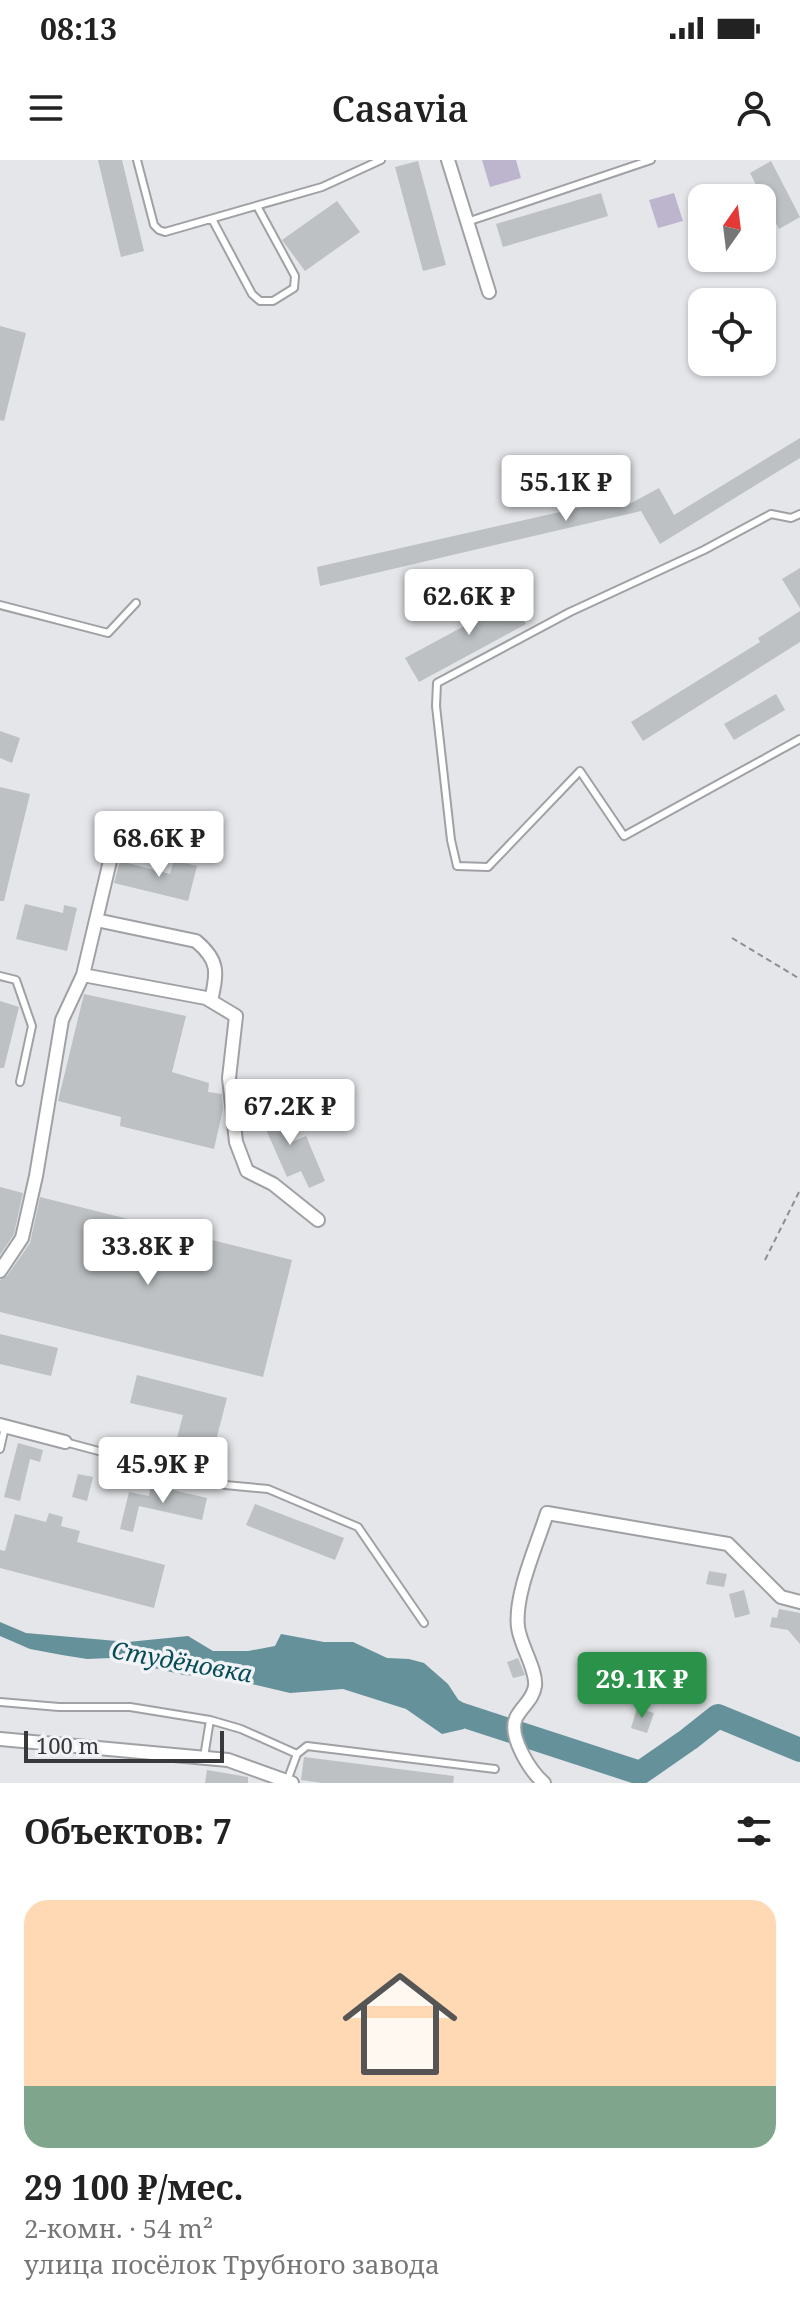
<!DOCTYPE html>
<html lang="ru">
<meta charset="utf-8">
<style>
:root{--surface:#fff;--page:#f6f6f6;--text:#222;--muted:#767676;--accent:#2a9249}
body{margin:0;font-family:"Noto Serif",serif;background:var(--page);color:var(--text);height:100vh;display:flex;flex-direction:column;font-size:30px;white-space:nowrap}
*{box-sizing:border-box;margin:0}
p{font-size:26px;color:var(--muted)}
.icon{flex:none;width:44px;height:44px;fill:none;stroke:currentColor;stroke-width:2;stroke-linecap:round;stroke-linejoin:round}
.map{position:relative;height:1623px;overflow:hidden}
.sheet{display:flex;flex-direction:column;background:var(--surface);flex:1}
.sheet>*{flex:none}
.needle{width:52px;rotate:14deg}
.controls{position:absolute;left:688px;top:24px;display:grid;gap:16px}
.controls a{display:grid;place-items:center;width:88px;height:88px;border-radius:16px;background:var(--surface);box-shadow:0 2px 6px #0004;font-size:40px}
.scale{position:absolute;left:24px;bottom:20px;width:200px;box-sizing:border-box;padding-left:8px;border:4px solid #373839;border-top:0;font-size:22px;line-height:28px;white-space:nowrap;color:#373839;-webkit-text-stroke:6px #f1f3f6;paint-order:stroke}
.price{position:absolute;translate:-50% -68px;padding:0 18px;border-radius:8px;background:#fff;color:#222;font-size:26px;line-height:52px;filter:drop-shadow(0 2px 4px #0008)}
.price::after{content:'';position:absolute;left:50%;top:48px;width:24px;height:18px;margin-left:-12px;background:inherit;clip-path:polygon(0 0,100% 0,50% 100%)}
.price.on{background:var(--accent);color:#fff}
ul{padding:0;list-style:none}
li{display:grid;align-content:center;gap:16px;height:424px;padding:0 24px}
li span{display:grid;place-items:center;height:248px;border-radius:24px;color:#555}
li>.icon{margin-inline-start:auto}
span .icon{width:144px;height:144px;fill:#fffc;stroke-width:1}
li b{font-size:34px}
h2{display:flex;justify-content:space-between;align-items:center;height:96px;padding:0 24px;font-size:34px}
.status{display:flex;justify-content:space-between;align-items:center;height:56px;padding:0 40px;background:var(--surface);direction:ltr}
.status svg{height:22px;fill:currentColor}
header{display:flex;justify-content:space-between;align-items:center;height:104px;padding:0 24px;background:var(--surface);font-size:36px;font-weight:600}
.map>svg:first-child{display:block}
.green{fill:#bdb5ce}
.water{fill:#65919b}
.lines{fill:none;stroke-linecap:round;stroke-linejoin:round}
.river{stroke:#65919b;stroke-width:24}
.building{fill:#bdc1c3}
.service-casing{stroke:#9fa1a4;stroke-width:10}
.minor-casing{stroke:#9fa1a4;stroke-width:16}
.path{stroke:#8d8e90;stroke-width:2;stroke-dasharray:6 4;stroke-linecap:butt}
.service{stroke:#fff;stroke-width:6}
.minor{stroke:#fff;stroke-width:12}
.labels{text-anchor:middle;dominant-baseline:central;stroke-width:7;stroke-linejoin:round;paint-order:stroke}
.water-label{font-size:24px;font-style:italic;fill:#084c58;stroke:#f1f3f6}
</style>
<div class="status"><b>08:13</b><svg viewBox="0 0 49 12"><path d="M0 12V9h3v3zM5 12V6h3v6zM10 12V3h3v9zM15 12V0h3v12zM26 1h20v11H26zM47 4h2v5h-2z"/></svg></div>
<header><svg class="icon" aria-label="menu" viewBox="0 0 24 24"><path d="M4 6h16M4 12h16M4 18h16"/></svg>Casavia<svg class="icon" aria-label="person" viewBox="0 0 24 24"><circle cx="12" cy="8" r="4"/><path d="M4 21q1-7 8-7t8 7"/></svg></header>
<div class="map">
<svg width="800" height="1623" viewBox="0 0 800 1623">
<rect width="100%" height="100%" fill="#e4e6e9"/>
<path class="green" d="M 482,0 L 516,0 L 521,18 L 490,27 Z
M 674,33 L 683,61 L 658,68 L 649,40 Z"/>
<path class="water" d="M 0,1462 L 26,1473 L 128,1482 L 188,1476 L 213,1491 L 248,1491 L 275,1486 L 281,1474 L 324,1482 L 353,1482 L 387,1498 L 409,1499 L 424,1503 L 448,1524 L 463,1547 L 464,1569 L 442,1574 L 406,1549 L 343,1529 L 290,1533 L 222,1517 L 184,1515 L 111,1498 L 87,1499 L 62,1495 L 30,1489 L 0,1476 Z"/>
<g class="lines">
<path class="river" d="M 435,1540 L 459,1554 L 640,1613 L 689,1579 L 718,1556 L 800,1590"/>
</g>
<path class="building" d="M 98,0 L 122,0 L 144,91 L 121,97 Z
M 418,1 L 446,105 L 423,111 L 395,7 Z
M 771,1 L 800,57 L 779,69 L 750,13 Z
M 601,33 L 608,56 L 503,87 L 496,64 Z
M 337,41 L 360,72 L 305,111 L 282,80 Z
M 0,166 L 26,173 L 4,261 L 0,260 Z
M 800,278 L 800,298 L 660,384 L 641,351 L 320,426 L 317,407 L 622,338 L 624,347 L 659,328 L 674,355 Z
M 800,408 L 800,448 L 782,419 Z
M 505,426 L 526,464 L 419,522 L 405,498 L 492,451 L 485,438 Z
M 800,451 L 800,482 L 643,581 L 631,562 L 760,482 L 758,478 Z
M 776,534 L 785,550 L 734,580 L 724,564 Z
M 0,571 L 20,578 L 12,603 L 0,598 Z
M 0,627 L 30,634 L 4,741 L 0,741 Z
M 174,700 L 197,706 L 188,741 L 114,723 L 120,701 L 170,714 Z
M 25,744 L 63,753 L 64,745 L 77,748 L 67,791 L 16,779 Z
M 84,834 L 186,856 L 172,912 L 209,923 L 208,932 L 222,934 L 223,949 L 214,989 L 120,966 L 121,957 L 58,941 Z
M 0,841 L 19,847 L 4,908 L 0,908 Z
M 274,940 L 292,982 L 306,976 L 325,1021 L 309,1028 L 301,1011 L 287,1017 L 256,947 Z
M 0,1027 L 23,1033 L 14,1074 L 0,1095 Z
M 40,1037 L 292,1100 L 263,1217 L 0,1152 L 0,1120 L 7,1116 L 30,1083 Z
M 0,1174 L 58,1188 L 51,1216 L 0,1204 Z
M 137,1215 L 227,1238 L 209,1307 L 172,1297 L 183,1255 L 130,1243 Z
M 18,1283 L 43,1290 L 40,1302 L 30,1299 L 20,1341 L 4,1337 Z
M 78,1314 L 93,1317 L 87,1341 L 72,1337 Z
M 151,1325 L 207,1338 L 202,1360 L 139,1346 L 133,1372 L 120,1369 L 129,1332 L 149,1336 Z
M 255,1344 L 344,1378 L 335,1400 L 246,1365 Z
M 49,1353 L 63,1357 L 61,1366 L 80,1371 L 77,1382 L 165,1405 L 154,1448 L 0,1408 L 0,1390 L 5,1391 L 15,1354 L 46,1362 Z
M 709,1411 L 727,1414 L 724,1427 L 706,1424 Z
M 744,1430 L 750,1454 L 735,1458 L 729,1434 Z
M 779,1449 L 800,1453 L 800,1484 L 788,1470 L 770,1467 L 772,1457 L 777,1458 Z
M 518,1498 L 525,1515 L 513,1518 L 507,1502 Z
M 637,1548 L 654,1553 L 647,1573 L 631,1568 Z
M 304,1597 L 454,1616 L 453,1623 L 322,1623 L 301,1620 Z
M 207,1610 L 248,1617 L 248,1623 L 205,1623 Z"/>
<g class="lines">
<g class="service-casing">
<path id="service" d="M 137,0 L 154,65 L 159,70 L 165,72 L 322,27 L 381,0
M 212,59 L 252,134 L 260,141 L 273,141 L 294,128 L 295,116 L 257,46
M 467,62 L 651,0
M 800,354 L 791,358 L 771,354 L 704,390 L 570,452 L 437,523 L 436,546 L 451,680 L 457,706 L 488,707 L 580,611 L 624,676 L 800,579
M 0,445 L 108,473 L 136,443
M 0,816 L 16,820 L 32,866 L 20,922
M 65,1282 L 225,1325 L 268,1329 L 358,1367 L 424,1463
M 0,1289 L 5,1267
M 0,1542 L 59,1547 L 130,1547 L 210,1560 L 204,1597
M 210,1560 L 241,1569 L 297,1594
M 287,1621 L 297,1594 L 307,1586 L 495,1609"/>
</g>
<g class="minor-casing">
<path id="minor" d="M 448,0 L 489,132
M 96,760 L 196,781 C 220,801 217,813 211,841
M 83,815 L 206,838 L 236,856 L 229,918 L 236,982 L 247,1011 L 273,1024 L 318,1060
M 0,1111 L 22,1078 L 36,1016 L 62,860 L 83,815 L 110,701
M 0,1265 L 65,1282
M 0,1579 L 228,1600 L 292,1623
M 544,1623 C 530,1611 508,1576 516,1558 C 522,1546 533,1540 535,1526 C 537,1510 520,1485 518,1467 C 514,1435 537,1385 547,1353 L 728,1384 L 781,1437 L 800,1442"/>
</g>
<path class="path" d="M 732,778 L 800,819
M 765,1100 L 800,1030"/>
<use href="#service" class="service"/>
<use href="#minor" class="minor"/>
</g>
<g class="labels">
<g class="water-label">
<text transform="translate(182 1501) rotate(10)">Студёновка</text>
</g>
</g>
</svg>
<div class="controls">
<a><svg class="needle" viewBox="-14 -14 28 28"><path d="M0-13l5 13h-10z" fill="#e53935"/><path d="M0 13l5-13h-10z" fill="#767676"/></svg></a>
<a><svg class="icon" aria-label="locate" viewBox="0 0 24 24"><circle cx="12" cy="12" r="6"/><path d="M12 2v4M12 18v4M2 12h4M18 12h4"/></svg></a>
</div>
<div class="scale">100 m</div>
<b class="price" style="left:566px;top:363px">55.1K ₽</b>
<b class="price" style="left:469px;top:477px">62.6K ₽</b>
<b class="price" style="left:159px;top:719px">68.6K ₽</b>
<b class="price" style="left:290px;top:987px">67.2K ₽</b>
<b class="price" style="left:148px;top:1127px">33.8K ₽</b>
<b class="price" style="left:163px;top:1345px">45.9K ₽</b>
<b class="price on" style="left:642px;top:1560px">29.1K ₽</b>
</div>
<section class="sheet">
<h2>Объектов: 7<svg class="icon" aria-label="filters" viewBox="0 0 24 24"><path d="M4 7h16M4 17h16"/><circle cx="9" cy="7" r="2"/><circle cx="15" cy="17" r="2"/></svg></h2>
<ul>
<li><span style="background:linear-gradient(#ffd9b3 75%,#7fa58c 0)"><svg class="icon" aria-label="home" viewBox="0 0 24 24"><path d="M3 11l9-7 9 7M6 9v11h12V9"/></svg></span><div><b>29 100 ₽/мес.</b><p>2-комн. · 54 m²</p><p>улица посёлок Трубного завода</p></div></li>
</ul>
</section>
